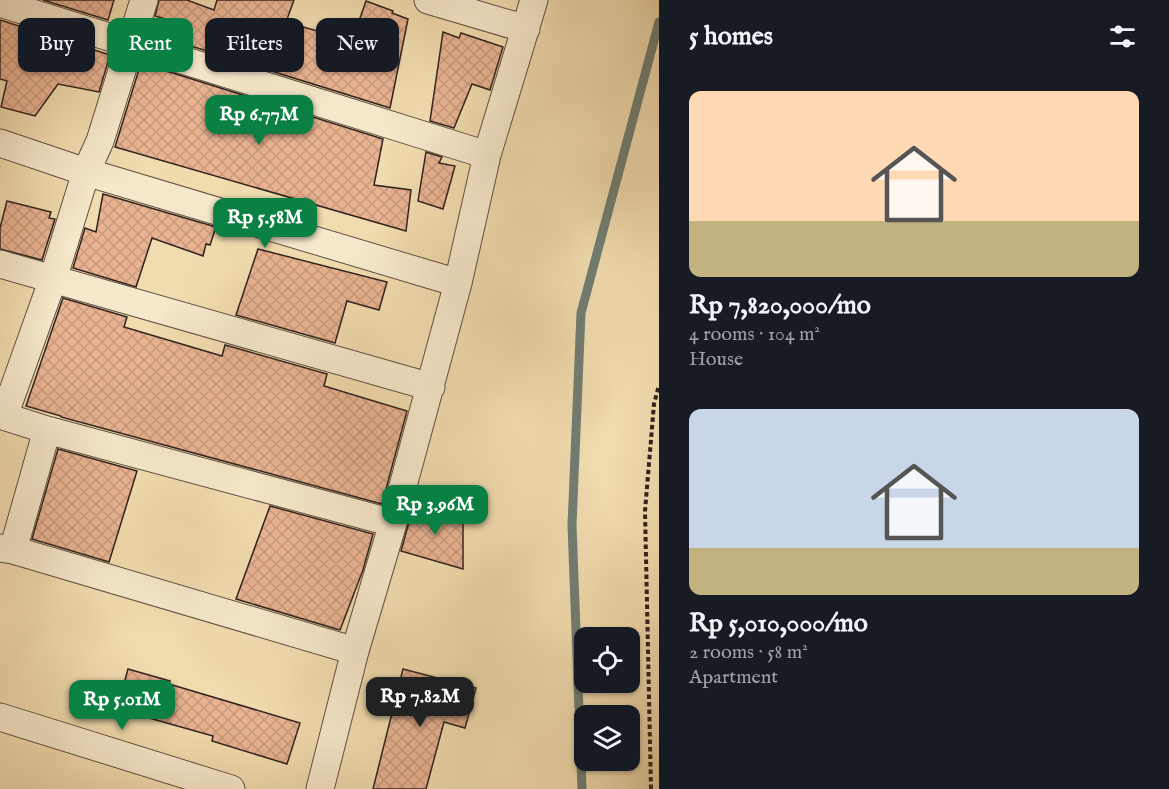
<!DOCTYPE html>
<meta charset="utf-8">
<style>
:root{--surface:#171b24;--page:#20242c;--text:#f1f3f6;--muted:#9ea1a6;--accent:#0b8043}
body{margin:0;font-family:"IM FELL English",serif;background:var(--page);color:var(--text);height:100vh;display:flex;flex-direction:column;font-size:22px;white-space:nowrap}
*{box-sizing:border-box;margin:0}
p{font-size:20px;color:var(--muted)}
.icon{flex:none;width:33px;height:33px;fill:none;stroke:currentColor;stroke-width:2;stroke-linecap:round;stroke-linejoin:round}
.map{position:relative;flex:1;overflow:hidden}
.sheet{display:flex;flex-direction:column;background:var(--surface);width:510px}
.sheet>*{flex:none}
.top-card{position:absolute;left:18px;top:18px;width:550px;height:54px;display:flex;gap:12px}
.controls{position:absolute;left:574px;top:627px;display:grid;gap:12px}
.controls a{display:grid;place-items:center;width:66px;height:66px;border-radius:12px;background:var(--surface);box-shadow:0 2px 4px #0004;font-size:30px}
.price{position:absolute;translate:-50% -51px;padding:0 14px;border-radius:12px;background:var(--accent);color:#fff;font-size:20px;line-height:39px;filter:drop-shadow(0 2px 3px #0008)}
.price::after{content:'';position:absolute;left:50%;top:36px;width:18px;height:14px;margin-left:-9px;background:inherit;clip-path:polygon(0 0,100% 0,50% 100%)}
.price.on{background:#222;color:#fff}
ul{padding:0;list-style:none}
li{display:grid;align-content:center;gap:12px;height:318px;padding:0 30px}
li span{display:grid;place-items:center;height:186px;border-radius:12px;color:#555}
li>.icon{margin-inline-start:auto}
span .icon{width:108px;height:108px;fill:#fffc;stroke-width:1}
li b{font-size:26px}
h2{display:flex;justify-content:space-between;align-items:center;height:72px;padding:0 30px;font-size:26px}
.tag{padding:0 21px;border-radius:12px;background:var(--surface);box-shadow:0 2px 4px #0004;font-size:21px;line-height:54px}
.tag.on{background:var(--accent);color:#fff}
main{display:flex;flex:1;min-height:0}
.map>svg:first-child{display:block}
.lines{fill:none;stroke-linecap:round;stroke-linejoin:round}
.stream{stroke:#707e73;stroke-width:9}
.building{fill:url(#building-cross-hatch);stroke:#30221d;stroke-width:1.5}
.street-casing{stroke:#605042;stroke-width:29}
.path{stroke:#30221d;stroke-width:4;stroke-dasharray:4.5 3;stroke-linecap:butt}
.street{stroke:#f6e8cb;stroke-width:27}
</style>
<main>
<div class="map">
<svg width="659" height="789" viewBox="0 0 659 789">
<defs>
<pattern id="building-cross-hatch" width="8" height="8" patternUnits="userSpaceOnUse" patternTransform="scale(1.5)"><rect width="8" height="8" fill="#e9b392"/><path d="M0 0l8 8M0 8l8-8" fill="none" stroke="#c89a7d"/></pattern>
</defs>
<rect width="100%" height="100%" fill="#f1dcaf"/>
<filter id="stains"><feTurbulence type="fractalNoise" baseFrequency=".00333" numOctaves="4"/><feColorMatrix values="0 0 0 0 .2 0 0 0 0 .09 0 0 0 0 .02 0 0 0 .5 -.17"/></filter>
<radialGradient id="worn" r=".72"><stop offset=".6" stop-color="#630" stop-opacity="0"/><stop offset="1" stop-color="#630" stop-opacity=".3"/></radialGradient>
<g class="lines">
<path class="stream" d="M 582,789 L 572,525 L 581,313 L 659,22"/>
</g>
<path class="building" d="M 43,0 L 114,0 L 108,20 Z
M 159,0 L 187,0 L 214,10 L 217,0 L 294,0 L 286,22 L 352,41 L 366,1 L 393,11 L 392,13 L 408,19 L 390,108 L 162,37 L 169,20 L 155,16 Z
M 0,20 L 110,55 L 99,92 L 58,84 L 35,116 L 1,107 L 7,81 L 0,79 Z
M 443,32 L 459,38 L 461,33 L 503,47 L 490,90 L 472,84 L 454,128 L 430,121 Z
M 141,63 L 383,139 L 374,185 L 411,190 L 406,231 L 115,147 Z
M 426,152 L 442,157 L 439,163 L 455,166 L 443,209 L 418,201 Z
M 103,194 L 216,227 L 210,245 L 206,244 L 203,256 L 152,238 L 136,287 L 73,268 L 85,228 L 96,232 Z
M 7,201 L 51,212 L 49,218 L 55,219 L 42,260 L 0,249 L 0,228 Z
M 258,249 L 387,282 L 379,310 L 347,301 L 335,343 L 236,315 Z
M 63,298 L 127,317 L 124,327 L 222,356 L 225,345 L 327,374 L 324,386 L 407,411 L 382,504 L 61,417 L 61,416 L 26,406 Z
M 58,449 L 137,471 L 109,562 L 32,539 Z
M 414,504 L 463,518 L 463,569 L 401,551 Z
M 270,506 L 373,534 L 363,570 L 340,630 L 236,599 Z
M 128,669 L 170,681 L 169,684 L 300,723 L 287,764 L 212,741 L 213,736 L 117,709 Z
M 403,669 L 476,688 L 465,728 L 444,722 L 426,789 L 373,789 Z"/>
<g class="lines">
<g class="street-casing">
<path id="street" d="M 428,0 L 526,29
M 0,3 L 487,155
M 0,143 L 86,172 L 458,283
M 0,264 L 431,387
M 0,415 L 47,430 L 393,523
M 4,416 L 53,279 L 86,172 L 100,141 L 144,0
M 0,548 L 13,550 L 355,651
M 13,550 L 47,430
M 0,717 L 231,789
M 320,789 L 355,651 L 393,523 L 458,283 L 487,155 L 534,0"/>
</g>
<path class="path" d="M 651,789 L 645,511 L 654,404 L 659,385"/>
<use href="#street" class="street"/>
</g>
<rect width="100%" height="100%" filter="url(#stains)"/>
<rect width="100%" height="100%" fill="url(#worn)"/>
</svg>
<div class="controls">
<a><svg class="icon" aria-label="locate" viewBox="0 0 24 24"><circle cx="12" cy="12" r="6"/><path d="M12 2v4M12 18v4M2 12h4M18 12h4"/></svg></a>
<a><svg class="icon" aria-label="layers" viewBox="0 0 24 24"><path d="M12 4l9 5-9 5-9-5zM3 14l9 5 9-5"/></svg></a>
</div>
<b class="price" style="left:259px;top:146px">Rp 6.77M</b>
<b class="price" style="left:265px;top:249px">Rp 5.58M</b>
<b class="price" style="left:435px;top:536px">Rp 3.96M</b>
<b class="price on" style="left:420px;top:728px">Rp 7.82M</b>
<b class="price" style="left:122px;top:731px">Rp 5.01M</b>
<div class="top-card">
<a class="tag">Buy</a>
<a class="tag on">Rent</a>
<a class="tag">Filters</a>
<a class="tag">New</a>
</div>
</div>
<section class="sheet">
<h2>5 homes<svg class="icon" aria-label="filters" viewBox="0 0 24 24"><path d="M4 7h16M4 17h16"/><circle cx="9" cy="7" r="2"/><circle cx="15" cy="17" r="2"/></svg></h2>
<ul>
<li><span style="background:linear-gradient(#ffd9b3 70%,#c2b280 0)"><svg class="icon" aria-label="home" viewBox="0 0 24 24"><path d="M3 11l9-7 9 7M6 9v11h12V9"/></svg></span><div><b>Rp 7,820,000/mo</b><p>4 rooms · 104 m²</p><p>House</p></div></li>
<li><span style="background:linear-gradient(#c9d6e8 75%,#c2b280 0)"><svg class="icon" aria-label="home" viewBox="0 0 24 24"><path d="M3 11l9-7 9 7M6 9v11h12V9"/></svg></span><div><b>Rp 5,010,000/mo</b><p>2 rooms · 58 m²</p><p>Apartment</p></div></li>
</ul>
</section>
</main>
